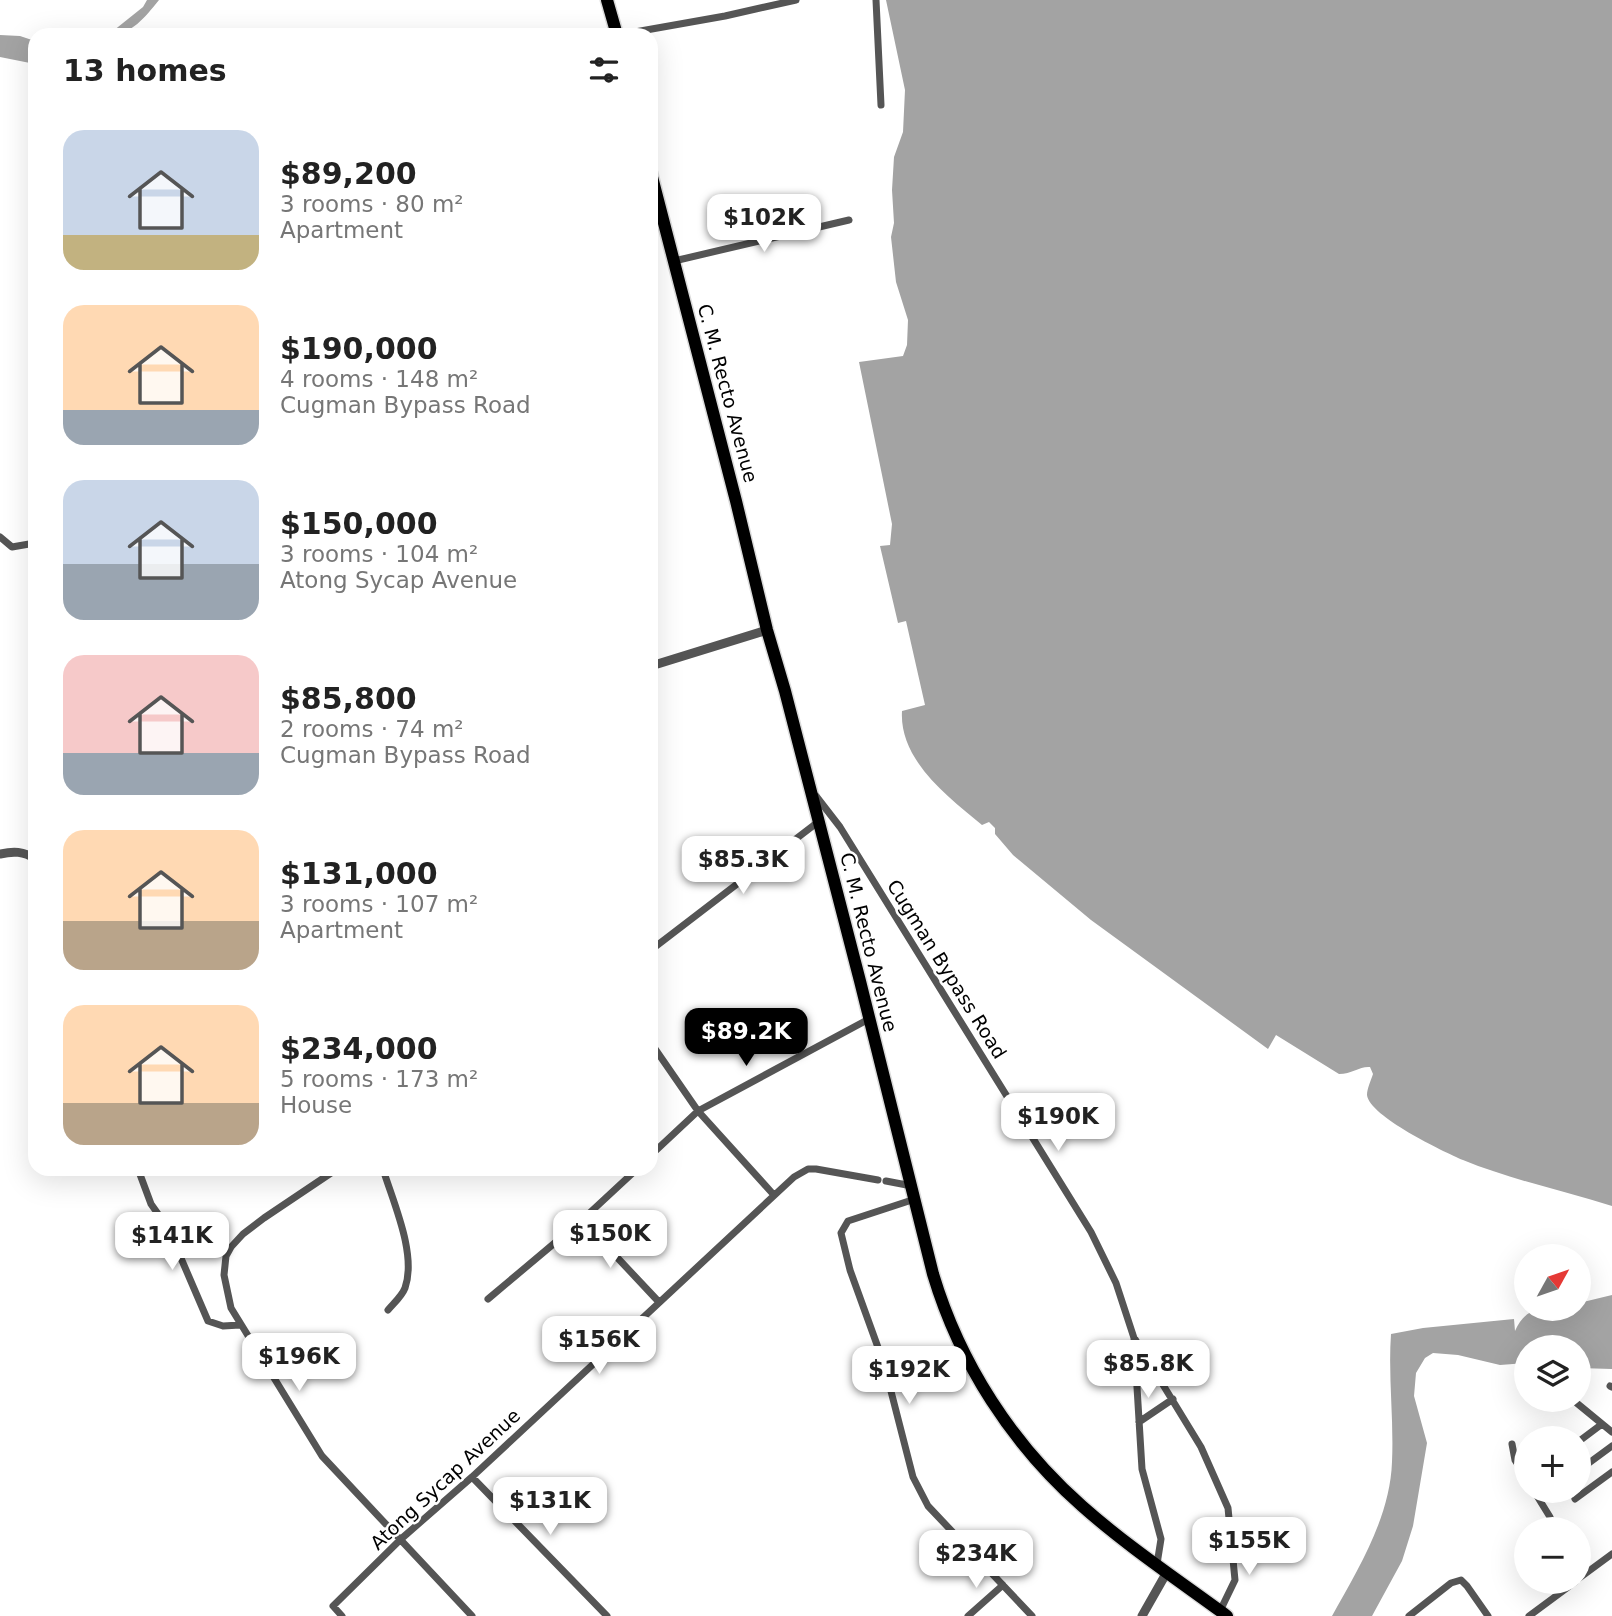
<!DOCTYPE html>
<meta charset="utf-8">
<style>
:root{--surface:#fff;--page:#f6f6f6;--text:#222;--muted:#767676;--accent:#000}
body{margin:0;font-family:"DejaVu Sans",sans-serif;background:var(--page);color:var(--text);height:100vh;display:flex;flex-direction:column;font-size:26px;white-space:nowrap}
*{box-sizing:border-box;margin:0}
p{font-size:23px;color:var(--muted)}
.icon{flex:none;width:38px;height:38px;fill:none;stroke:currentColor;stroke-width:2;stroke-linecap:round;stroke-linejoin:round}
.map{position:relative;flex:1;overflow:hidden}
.details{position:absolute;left:28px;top:28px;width:630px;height:1148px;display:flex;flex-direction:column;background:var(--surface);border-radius:21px;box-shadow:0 7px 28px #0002}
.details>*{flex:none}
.needle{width:46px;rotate:50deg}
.tools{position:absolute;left:1514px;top:1244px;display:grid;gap:14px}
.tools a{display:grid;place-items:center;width:77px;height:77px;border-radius:50%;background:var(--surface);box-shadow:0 7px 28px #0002;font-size:35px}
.price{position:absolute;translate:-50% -60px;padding:0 16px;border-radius:14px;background:#fff;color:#222;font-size:23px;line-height:46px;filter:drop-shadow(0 2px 4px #0008)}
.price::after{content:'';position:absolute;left:50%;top:42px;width:21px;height:16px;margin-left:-10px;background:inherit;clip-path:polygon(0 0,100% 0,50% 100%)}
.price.on{background:var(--accent);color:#fff}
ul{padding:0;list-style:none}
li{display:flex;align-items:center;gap:21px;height:175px;padding:0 35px}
li span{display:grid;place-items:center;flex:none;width:196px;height:140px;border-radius:21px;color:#555}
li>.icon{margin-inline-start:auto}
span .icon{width:84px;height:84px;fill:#fffc;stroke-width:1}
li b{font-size:30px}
h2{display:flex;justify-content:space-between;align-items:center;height:84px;padding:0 35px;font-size:30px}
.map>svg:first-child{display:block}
.water{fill:#a3a3a3}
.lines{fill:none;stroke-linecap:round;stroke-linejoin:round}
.trunk-casing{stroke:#dbdbdb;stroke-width:15}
.minor{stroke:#555;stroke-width:7}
.tertiary{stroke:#555;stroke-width:9}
.trunk{stroke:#000;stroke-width:12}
.labels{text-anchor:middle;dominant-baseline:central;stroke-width:5;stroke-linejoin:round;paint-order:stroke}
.street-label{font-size:19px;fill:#000;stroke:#fff}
</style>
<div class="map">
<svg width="1612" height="1616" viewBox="0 0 1612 1616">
<rect width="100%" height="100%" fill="#fff"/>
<path class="water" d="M 147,0 L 159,0 C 145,17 132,35 108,35 L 143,7 Z
M 886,0 L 1612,0 L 1612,1206 C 1564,1191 1509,1179 1463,1160 C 1444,1152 1369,1116 1367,1095 C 1367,1089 1371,1080 1373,1074 L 1370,1067 C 1360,1066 1352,1074 1339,1074 L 1276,1035 L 1268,1049 L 1091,920 L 1013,855 L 995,834 L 995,828 L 989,822 L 982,825 C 948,797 899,760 902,711 L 925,705 L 906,621 L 898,623 L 880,546 L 890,545 L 892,524 L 859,362 L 903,356 L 907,345 L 908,320 L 896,282 L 891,237 L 894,223 L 892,190 L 894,157 L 903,132 L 905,90 Z
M 0,35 L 20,36 L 35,41 L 35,64 L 0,57 Z
M 1612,1295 L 1612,1369 L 1579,1368 L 1578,1348 L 1526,1348 L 1526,1363 L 1500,1365 L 1458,1355 L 1433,1353 L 1425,1358 L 1416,1373 L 1414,1396 L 1427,1443 L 1413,1526 L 1402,1561 L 1372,1616 L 1332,1616 C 1358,1569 1390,1518 1392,1462 C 1394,1419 1388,1377 1391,1334 L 1423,1328 L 1514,1319 L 1515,1331 C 1528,1301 1551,1309 1578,1309 L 1579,1303 Z"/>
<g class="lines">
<g class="trunk-casing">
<path id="trunk" d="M 607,0 L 617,35
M 651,173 L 736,501 L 767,630 L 785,691 L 860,981 L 933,1274 C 960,1364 1012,1444 1082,1506 C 1127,1546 1178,1580 1227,1616"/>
</g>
<path class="minor" d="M 876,0 L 881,105
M 618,35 L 725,16 L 796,0
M 674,261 L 849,220
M 0,537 L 12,547 L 35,543
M 816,796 L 840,827 L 1091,1232 L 1116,1283 L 1134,1338 L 1142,1469 L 1161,1539 L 1157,1564
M 651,950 L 818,822
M 651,1043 L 698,1111 L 773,1194
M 651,1155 L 698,1111 L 869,1019
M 138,1169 L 151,1204 L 168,1228 L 208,1321 L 223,1326 L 240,1325
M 337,1169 L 264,1218 L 243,1234 L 231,1247 L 226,1256 L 224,1275 L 231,1308 L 322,1456 L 472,1616
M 383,1169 C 393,1202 417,1254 405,1288 C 402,1296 394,1303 388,1310
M 886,1181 L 912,1186
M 915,1199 L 848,1221 L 841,1233 L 850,1270 L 884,1364 L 913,1477 L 928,1506 L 1032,1616
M 582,1220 L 658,1301
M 488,1299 L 582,1220 L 637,1169
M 1135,1339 L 1201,1447 L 1228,1508 L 1235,1580 L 1220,1611
M 1610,1386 L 1612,1387
M 1573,1400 L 1612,1432
M 1139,1422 L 1173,1399
M 1578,1442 L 1602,1424
M 1512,1444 L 1515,1460 L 1526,1477
M 1578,1471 L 1612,1446
M 472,1477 L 607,1616
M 1534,1491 L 1550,1517 L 1554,1530
M 1575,1499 L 1612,1472
M 1578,1579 L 1612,1554
M 342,1616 L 333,1606 L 401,1539 L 472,1477 L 794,1177 L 808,1169 L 816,1169 L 878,1180
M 968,1616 L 1003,1585
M 1409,1616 L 1451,1583 L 1461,1580 L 1467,1586 L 1488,1616
M 1529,1616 L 1575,1582"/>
<path class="tertiary" d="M 651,666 L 767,630
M 0,854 C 13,851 24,851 35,859
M 1142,1616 L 1167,1572"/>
<use href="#trunk" class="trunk"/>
</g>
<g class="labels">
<g class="street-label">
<text transform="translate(728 393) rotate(75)">C. M. Recto Avenue</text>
<text transform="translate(869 942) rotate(76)">C. M. Recto Avenue</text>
<text transform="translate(947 969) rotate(58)">Cugman Bypass Road</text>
<text transform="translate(445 1479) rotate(-43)">Atong Sycap Avenue</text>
</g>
</g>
</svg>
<div class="tools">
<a><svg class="needle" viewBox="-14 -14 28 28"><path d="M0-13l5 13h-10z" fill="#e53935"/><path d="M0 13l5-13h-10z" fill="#767676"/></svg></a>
<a><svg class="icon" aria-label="layers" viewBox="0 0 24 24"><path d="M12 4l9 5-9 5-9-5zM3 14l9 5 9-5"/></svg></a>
<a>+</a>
<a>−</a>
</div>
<b class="price" style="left:764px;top:254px">$102K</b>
<b class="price" style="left:743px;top:896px">$85.3K</b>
<b class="price on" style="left:746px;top:1068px">$89.2K</b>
<b class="price" style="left:1058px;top:1153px">$190K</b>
<b class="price" style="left:610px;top:1270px">$150K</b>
<b class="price" style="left:172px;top:1272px">$141K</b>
<b class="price" style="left:599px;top:1376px">$156K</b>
<b class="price" style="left:299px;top:1393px">$196K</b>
<b class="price" style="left:1148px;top:1400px">$85.8K</b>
<b class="price" style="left:909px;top:1406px">$192K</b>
<b class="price" style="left:550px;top:1537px">$131K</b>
<b class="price" style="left:1249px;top:1577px">$155K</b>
<b class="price" style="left:976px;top:1590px">$234K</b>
<section class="details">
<h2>13 homes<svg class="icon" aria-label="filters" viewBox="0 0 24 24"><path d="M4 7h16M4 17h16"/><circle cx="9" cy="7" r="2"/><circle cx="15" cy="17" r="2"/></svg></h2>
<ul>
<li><span style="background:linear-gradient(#c9d6e8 75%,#c2b280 0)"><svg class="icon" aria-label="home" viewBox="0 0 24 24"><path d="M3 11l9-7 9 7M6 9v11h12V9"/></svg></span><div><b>$89,200</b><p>3 rooms · 80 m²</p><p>Apartment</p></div></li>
<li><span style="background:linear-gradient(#ffd9b3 75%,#9aa5b1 0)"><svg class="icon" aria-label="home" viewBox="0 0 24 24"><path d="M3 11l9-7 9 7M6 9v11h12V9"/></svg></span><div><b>$190,000</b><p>4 rooms · 148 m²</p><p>Cugman Bypass Road</p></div></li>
<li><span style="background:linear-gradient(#c9d6e8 60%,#9aa5b1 0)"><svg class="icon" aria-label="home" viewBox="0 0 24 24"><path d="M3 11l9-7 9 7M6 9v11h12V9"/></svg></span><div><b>$150,000</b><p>3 rooms · 104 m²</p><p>Atong Sycap Avenue</p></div></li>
<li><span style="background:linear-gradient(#f6c9c9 70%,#9aa5b1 0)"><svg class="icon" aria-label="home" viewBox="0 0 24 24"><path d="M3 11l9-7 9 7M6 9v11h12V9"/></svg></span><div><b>$85,800</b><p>2 rooms · 74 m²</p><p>Cugman Bypass Road</p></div></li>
<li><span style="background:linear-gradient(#ffd9b3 65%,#b9a48a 0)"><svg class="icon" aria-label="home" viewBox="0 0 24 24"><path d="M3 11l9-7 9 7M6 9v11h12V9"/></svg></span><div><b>$131,000</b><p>3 rooms · 107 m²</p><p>Apartment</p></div></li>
<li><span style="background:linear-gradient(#ffd9b3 70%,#b9a48a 0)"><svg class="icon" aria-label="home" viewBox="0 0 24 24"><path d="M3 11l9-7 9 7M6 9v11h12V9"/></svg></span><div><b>$234,000</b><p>5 rooms · 173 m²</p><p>House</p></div></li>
</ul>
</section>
</div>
